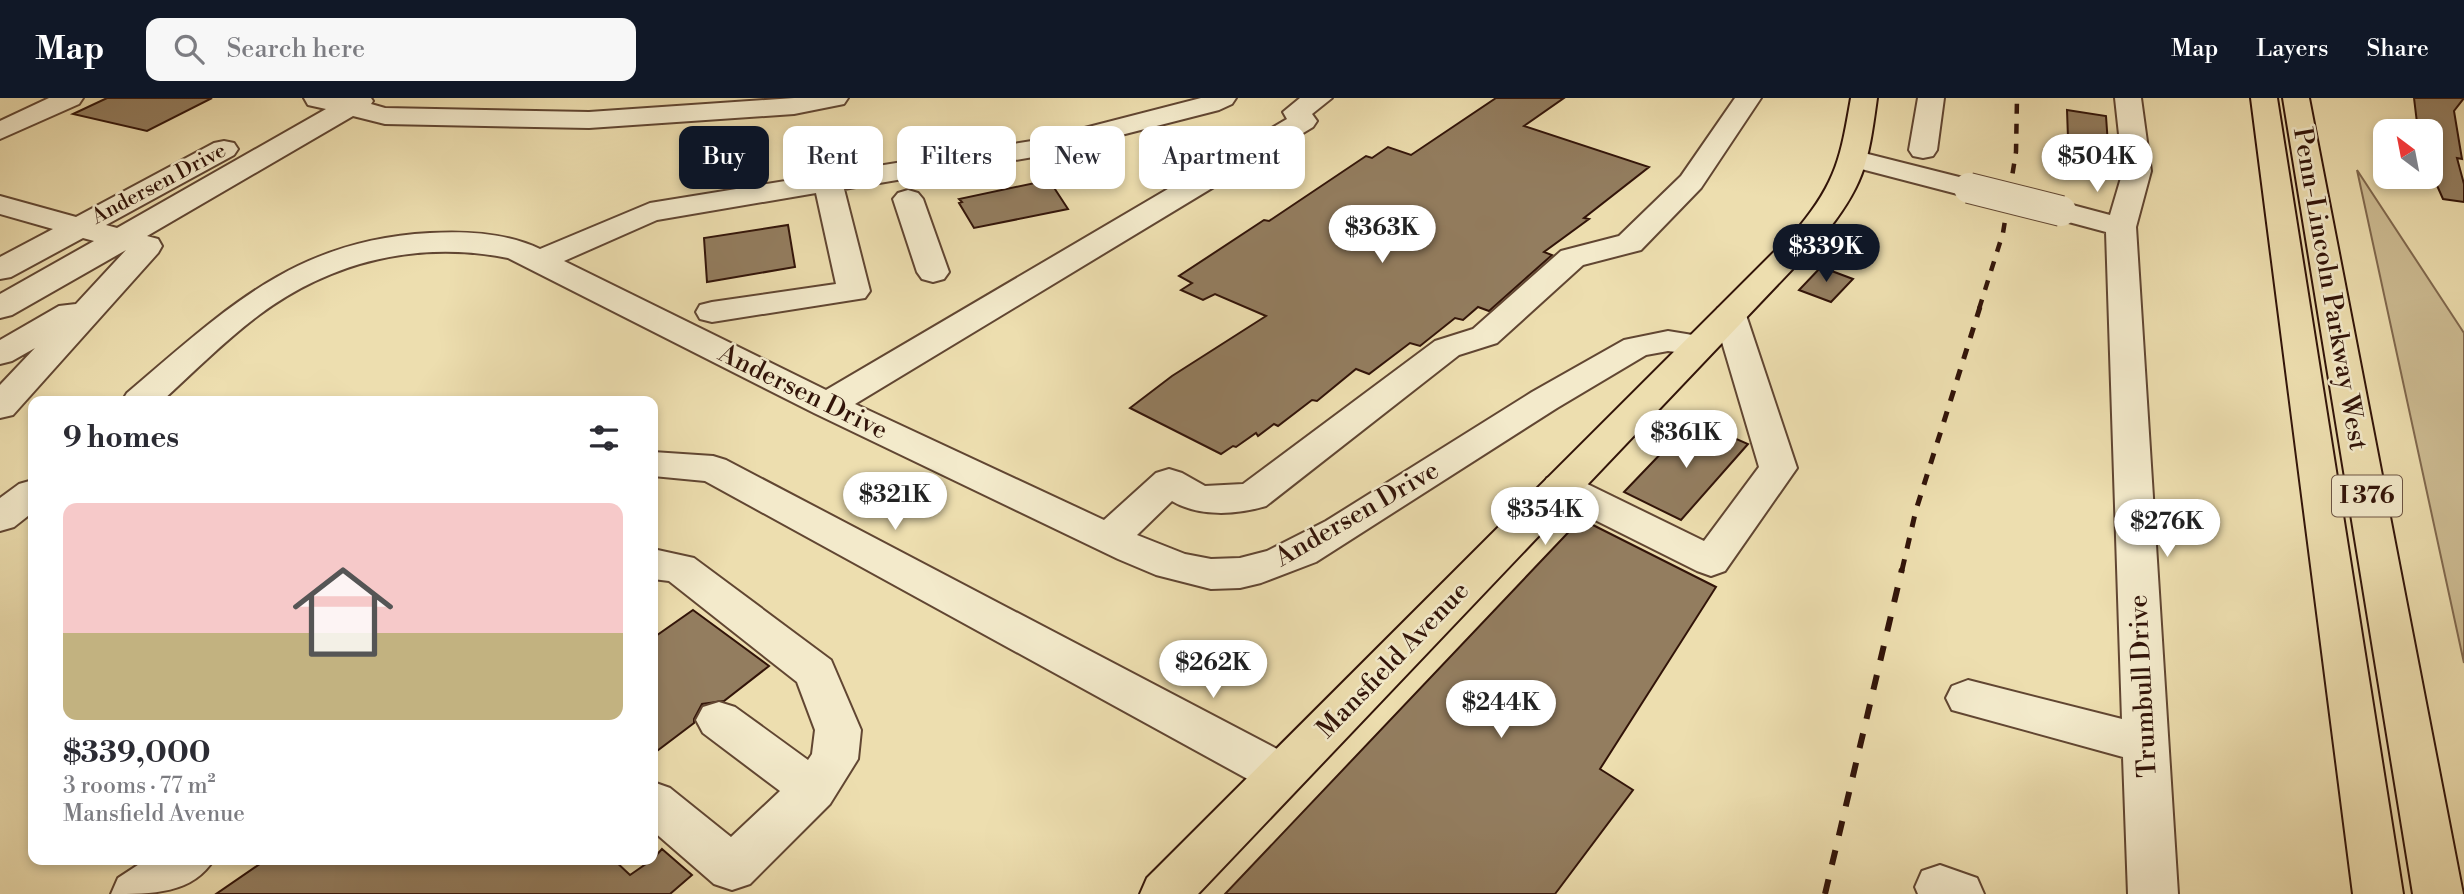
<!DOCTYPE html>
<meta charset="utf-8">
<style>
:root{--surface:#fff;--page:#f7f7f7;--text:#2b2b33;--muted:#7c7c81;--line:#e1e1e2;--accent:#111827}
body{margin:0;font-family:"Libre Bodoni",serif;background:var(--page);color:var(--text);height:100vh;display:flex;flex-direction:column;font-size:26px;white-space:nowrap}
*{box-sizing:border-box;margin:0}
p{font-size:23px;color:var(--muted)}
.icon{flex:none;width:38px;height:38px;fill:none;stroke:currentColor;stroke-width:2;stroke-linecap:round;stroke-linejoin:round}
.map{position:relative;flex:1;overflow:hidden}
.drawer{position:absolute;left:28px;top:298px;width:630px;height:469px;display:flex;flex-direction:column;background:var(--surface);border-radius:14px;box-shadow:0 4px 10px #0003}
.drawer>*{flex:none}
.hud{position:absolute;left:679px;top:28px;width:665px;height:63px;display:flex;gap:14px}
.needle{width:46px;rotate:328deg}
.tools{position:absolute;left:2373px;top:21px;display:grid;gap:14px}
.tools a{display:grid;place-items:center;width:70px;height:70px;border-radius:14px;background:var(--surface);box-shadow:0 4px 10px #0003;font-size:35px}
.price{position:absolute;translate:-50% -60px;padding:0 16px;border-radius:24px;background:#fff;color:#222;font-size:23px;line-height:46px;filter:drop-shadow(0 2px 4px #0008)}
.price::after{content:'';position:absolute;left:50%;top:42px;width:21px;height:16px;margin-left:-10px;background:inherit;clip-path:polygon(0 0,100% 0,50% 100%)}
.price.selected{background:var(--accent);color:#fff}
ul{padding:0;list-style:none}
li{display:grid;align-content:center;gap:14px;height:371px;padding:0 35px}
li+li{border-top:2px solid var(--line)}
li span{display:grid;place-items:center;height:217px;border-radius:14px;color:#555}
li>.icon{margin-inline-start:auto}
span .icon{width:126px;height:126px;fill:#fffc;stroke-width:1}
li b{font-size:30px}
h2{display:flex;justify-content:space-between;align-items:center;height:84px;padding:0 35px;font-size:30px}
.tag{padding:0 24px;border-radius:14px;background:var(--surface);box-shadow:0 4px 10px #0003;font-size:24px;line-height:63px}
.tag.selected{background:var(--accent);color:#fff}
header{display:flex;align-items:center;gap:42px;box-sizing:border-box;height:98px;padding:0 35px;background:var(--accent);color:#fff}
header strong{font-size:33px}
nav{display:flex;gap:38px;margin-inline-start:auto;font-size:24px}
.search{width:490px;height:63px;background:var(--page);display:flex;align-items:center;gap:18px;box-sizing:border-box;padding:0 24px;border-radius:14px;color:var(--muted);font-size:26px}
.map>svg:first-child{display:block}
.green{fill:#cdbc93;stroke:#80684e;stroke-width:2}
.building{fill:#937d5f;stroke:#321409;stroke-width:2}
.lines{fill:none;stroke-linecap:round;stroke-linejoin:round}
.minor-casing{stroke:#614632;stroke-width:4}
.major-casing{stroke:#321409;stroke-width:4}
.highway-casing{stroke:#321409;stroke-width:4}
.minor{fill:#f3eacb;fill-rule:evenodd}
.major{fill:#eddeaf;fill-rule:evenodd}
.highway{fill:#eddeaf;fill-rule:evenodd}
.rail-far2{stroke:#321409;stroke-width:4.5;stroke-dasharray:10 10;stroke-linecap:butt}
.rail-far1{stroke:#321409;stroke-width:5;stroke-dasharray:11 11;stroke-linecap:butt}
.rail{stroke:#321409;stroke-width:6;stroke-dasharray:15 15;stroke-linecap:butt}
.minor-bridge-casing{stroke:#614632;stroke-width:32;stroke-linecap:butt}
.minor-bridge{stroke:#f3eacb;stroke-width:30}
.labels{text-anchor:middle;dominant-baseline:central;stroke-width:5;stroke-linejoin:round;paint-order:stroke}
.far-street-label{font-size:21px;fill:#321409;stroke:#f3eacb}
.shield{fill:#f3eacb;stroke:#6c5443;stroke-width:2}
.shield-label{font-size:24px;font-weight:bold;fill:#321409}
.street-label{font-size:26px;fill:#321409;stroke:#f3eacb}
</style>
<header>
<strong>Map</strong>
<div class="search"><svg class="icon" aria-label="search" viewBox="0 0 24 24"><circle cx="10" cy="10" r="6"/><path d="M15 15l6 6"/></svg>Search here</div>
<nav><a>Map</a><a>Layers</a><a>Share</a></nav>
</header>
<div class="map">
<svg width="2464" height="796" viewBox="0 0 2464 796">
<rect width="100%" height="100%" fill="#eddeaf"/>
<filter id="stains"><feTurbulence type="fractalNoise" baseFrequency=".00286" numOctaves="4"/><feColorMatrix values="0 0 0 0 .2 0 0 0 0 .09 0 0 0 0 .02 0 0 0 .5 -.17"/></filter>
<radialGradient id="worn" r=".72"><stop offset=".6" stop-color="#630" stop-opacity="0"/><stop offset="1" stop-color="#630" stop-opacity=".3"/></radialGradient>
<path class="green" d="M 2357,72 L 2464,235 L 2464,565 Z"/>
<path class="building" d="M 107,0 L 212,0 L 147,33 L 73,16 Z
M 1496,0 L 1564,0 L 1524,28 L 1649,69 L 1584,120 L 1589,121 L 1544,154 L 1552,157 L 1489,213 L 1478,209 L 1463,222 L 1455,220 L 1420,248 L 1410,245 L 1369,276 L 1356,271 L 1317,303 L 1312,302 L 1278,328 L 1274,326 L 1258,338 L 1256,335 L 1236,349 L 1233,348 L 1221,356 L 1130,310 L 1172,278 L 1266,218 L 1215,196 L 1203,202 L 1181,192 L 1192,185 L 1179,178 L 1264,122 L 1269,123 L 1366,58 L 1372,60 L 1388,49 L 1411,57 Z
M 2414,0 L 2464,0 L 2454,13 L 2462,61 L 2457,60 L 2464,86 L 2464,104 L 2443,101 L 2431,74 L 2431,33 L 2418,33 Z
M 2067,12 L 2106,18 L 2108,47 L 2068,40 Z
M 1049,82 L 1068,111 L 974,130 L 959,105 L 962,104 L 959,101 Z
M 788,127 L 795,169 L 707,184 L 704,140 Z
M 1821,169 L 1853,181 L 1831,204 L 1799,192 Z
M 1693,322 L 1748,346 L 1681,422 L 1624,394 Z
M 1581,421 L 1716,489 L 1600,671 L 1633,692 L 1555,796 L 1225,796 Z
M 693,512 L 769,568 L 724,603 L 702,606 L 694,621 L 694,625 L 653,656 L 653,540 Z
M 662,751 L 692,777 L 670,796 L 216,796 L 267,761 L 613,761 L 630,777 L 653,761 Z"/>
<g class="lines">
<g class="minor-casing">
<path id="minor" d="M 49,0 L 83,0 L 79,6 L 0,41 L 0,23 Z
M 304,0 L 371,0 L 373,3 L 371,6 L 385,10 L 589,14 L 794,0 L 848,0 L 844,6 L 794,16 L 589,30 L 385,26 L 353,18 L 147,138 L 158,141 L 162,148 L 158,155 L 13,317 L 0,320 L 0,287 L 35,250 L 12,263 L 0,266 L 0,242 L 59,208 L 76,206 L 126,152 L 12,217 L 0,220 L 0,196 L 94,143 L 83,140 L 11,179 L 0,181 L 0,159 L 53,131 L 0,116 L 0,98 L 76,119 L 214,45 L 224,43 L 234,45 L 238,51 L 234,57 L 106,127 L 117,130 L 326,11 L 308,7 Z
M 1201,0 L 1236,0 L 1232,6 L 1219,12 L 1039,58 L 844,91 L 870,193 L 865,200 L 712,224 L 700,221 L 696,214 L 700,207 L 712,204 L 836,186 L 816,95 L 657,122 L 564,163 L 826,292 L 1287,21 L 1283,14 L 1300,0 L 1332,0 L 1312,16 L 1317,23 L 1313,29 L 855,306 L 1104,422 L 1156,375 L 1169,371 L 1182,375 L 1205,388 L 1243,386 L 1435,243 L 1473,231 L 1561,153 L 1619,138 L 1681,78 L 1735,0 L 1761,0 L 1701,90 L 1641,152 L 1583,167 L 1497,245 L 1459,257 L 1266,408 C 1236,417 1199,419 1172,403 L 1137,437 L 1185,456 L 1211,461 L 1240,460 L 1267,453 L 1326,423 L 1532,294 L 1624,242 L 1668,233 L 1711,240 L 1716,247 L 1711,254 L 1699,257 L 1668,253 L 1646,257 L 1557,310 L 1316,464 L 1261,485 L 1240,490 L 1211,491 L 1156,477 L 1118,461 L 814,315 L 508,160 C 419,142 331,163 259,217 C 224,243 194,274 162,303 L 122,303 L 127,295 C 225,212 294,142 430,135 C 466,133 507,135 540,151 L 650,105 L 1038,42 Z
M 1918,0 L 1944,0 L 1937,52 L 1933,58 L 1923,60 L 1913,58 L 1909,52 Z
M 2115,0 L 2141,0 L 2151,73 L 2136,129 L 2178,796 L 2128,796 L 2123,659 L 1952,612 L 1946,600 L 1952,588 L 1968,582 L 2122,621 L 2106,134 L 2050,119 L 2046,113 L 2050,107 L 2061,104 L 2110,117 L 2123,73 Z
M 1856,53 L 1979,84 L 1984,90 L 1979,96 L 1969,99 L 1846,67 L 1842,61 L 1846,55 Z
M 908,92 L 918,95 L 923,101 L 949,174 L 944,181 L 933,184 L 922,181 L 917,174 L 893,101 L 898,95 Z
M 1730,207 L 1742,210 L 1746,217 L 1797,370 L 1725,473 L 1711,478 L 1697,473 L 1547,398 L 1542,389 L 1547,380 L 1561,376 L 1575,380 L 1704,443 L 1759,369 L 1714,217 L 1718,210 Z
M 653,354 L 713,358 L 726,362 L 1298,662 L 1304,676 L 1298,690 L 1281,696 L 1264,690 L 705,383 L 653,378 Z
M 33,382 L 33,414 L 14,429 L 0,433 L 0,400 L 19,386 Z
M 653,451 L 694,460 L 831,562 L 861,632 L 858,661 L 830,706 L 750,786 L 732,792 L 714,786 L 653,733 L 653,684 L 670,690 L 731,739 L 780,693 L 703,635 L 696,622 L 703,609 L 719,604 L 735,609 L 808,662 L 812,656 L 815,632 L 797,584 L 669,483 L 653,481 Z
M 147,761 L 214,761 C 193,796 152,796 111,796 L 118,780 Z
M 1940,767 L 1977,780 L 1984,796 L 1918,796 L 1915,789 L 1922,773 Z"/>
</g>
<g class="major-casing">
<path id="major" d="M 1851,0 L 1877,0 C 1868,67 1864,88 1821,141 L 1198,796 L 1140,796 L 1147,780 L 1799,129 C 1837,83 1841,57 1851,0 Z"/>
</g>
<g class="highway-casing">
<path id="highway" d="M 2251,0 L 2277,0 L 2403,796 L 2353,796 Z
M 2283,0 L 2309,0 L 2463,796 L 2413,796 Z"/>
</g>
<use href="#minor" class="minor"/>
<use href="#major" class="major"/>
<use href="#highway" class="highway"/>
<path class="rail-far2" d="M 1979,211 L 2003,135 L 2016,54 L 2017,0"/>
<path class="rail-far1" d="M 1902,472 L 1916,412 L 1980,209"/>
<path class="rail" d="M 1825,796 L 1902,471"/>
<g class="minor-bridge-casing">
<path id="minor-bridge" d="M 1969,90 L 2061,113"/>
</g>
<use href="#minor-bridge" class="minor-bridge"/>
</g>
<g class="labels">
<g class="far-street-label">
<text transform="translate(159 86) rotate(-28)">Andersen Drive</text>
</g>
<rect class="shield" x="2332" y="377.5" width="70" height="41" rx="5"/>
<g class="shield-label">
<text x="2367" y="398">I 376</text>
</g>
<g class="street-label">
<text transform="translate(2330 191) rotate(80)">Penn-Lincoln Parkway West</text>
<text transform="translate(803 294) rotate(26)">Andersen Drive</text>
<text transform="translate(1357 416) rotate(-30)">Andersen Drive</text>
<text transform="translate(1393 562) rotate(-46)">Mansfield Avenue</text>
<text transform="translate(2143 588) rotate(-93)">Trumbull Drive</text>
</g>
</g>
<rect width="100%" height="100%" filter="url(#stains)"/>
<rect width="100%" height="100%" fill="url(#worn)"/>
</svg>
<div class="tools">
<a><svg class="needle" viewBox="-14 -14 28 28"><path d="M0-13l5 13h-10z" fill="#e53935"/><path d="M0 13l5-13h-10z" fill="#7c7c81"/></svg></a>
</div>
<b class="price" style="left:2097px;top:96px">$504K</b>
<b class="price" style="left:1382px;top:167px">$363K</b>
<b class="price selected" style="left:1826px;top:186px">$339K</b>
<b class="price" style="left:1686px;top:372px">$361K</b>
<b class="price" style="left:895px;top:434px">$321K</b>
<b class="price" style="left:1545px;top:449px">$354K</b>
<b class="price" style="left:2167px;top:461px">$276K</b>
<b class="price" style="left:1213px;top:602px">$262K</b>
<b class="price" style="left:1501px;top:642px">$244K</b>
<div class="hud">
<a class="tag selected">Buy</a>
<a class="tag">Rent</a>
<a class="tag">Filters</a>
<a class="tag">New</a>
<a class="tag">Apartment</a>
</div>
<section class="drawer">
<h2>9 homes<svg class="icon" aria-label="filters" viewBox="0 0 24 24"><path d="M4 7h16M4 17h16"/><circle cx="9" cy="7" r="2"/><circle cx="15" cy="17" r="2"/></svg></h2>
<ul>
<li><span style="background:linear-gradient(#f6c9c9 60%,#c2b280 0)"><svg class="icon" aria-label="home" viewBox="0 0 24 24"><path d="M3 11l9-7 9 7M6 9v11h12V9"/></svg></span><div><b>$339,000</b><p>3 rooms · 77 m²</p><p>Mansfield Avenue</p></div></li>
</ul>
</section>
</div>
